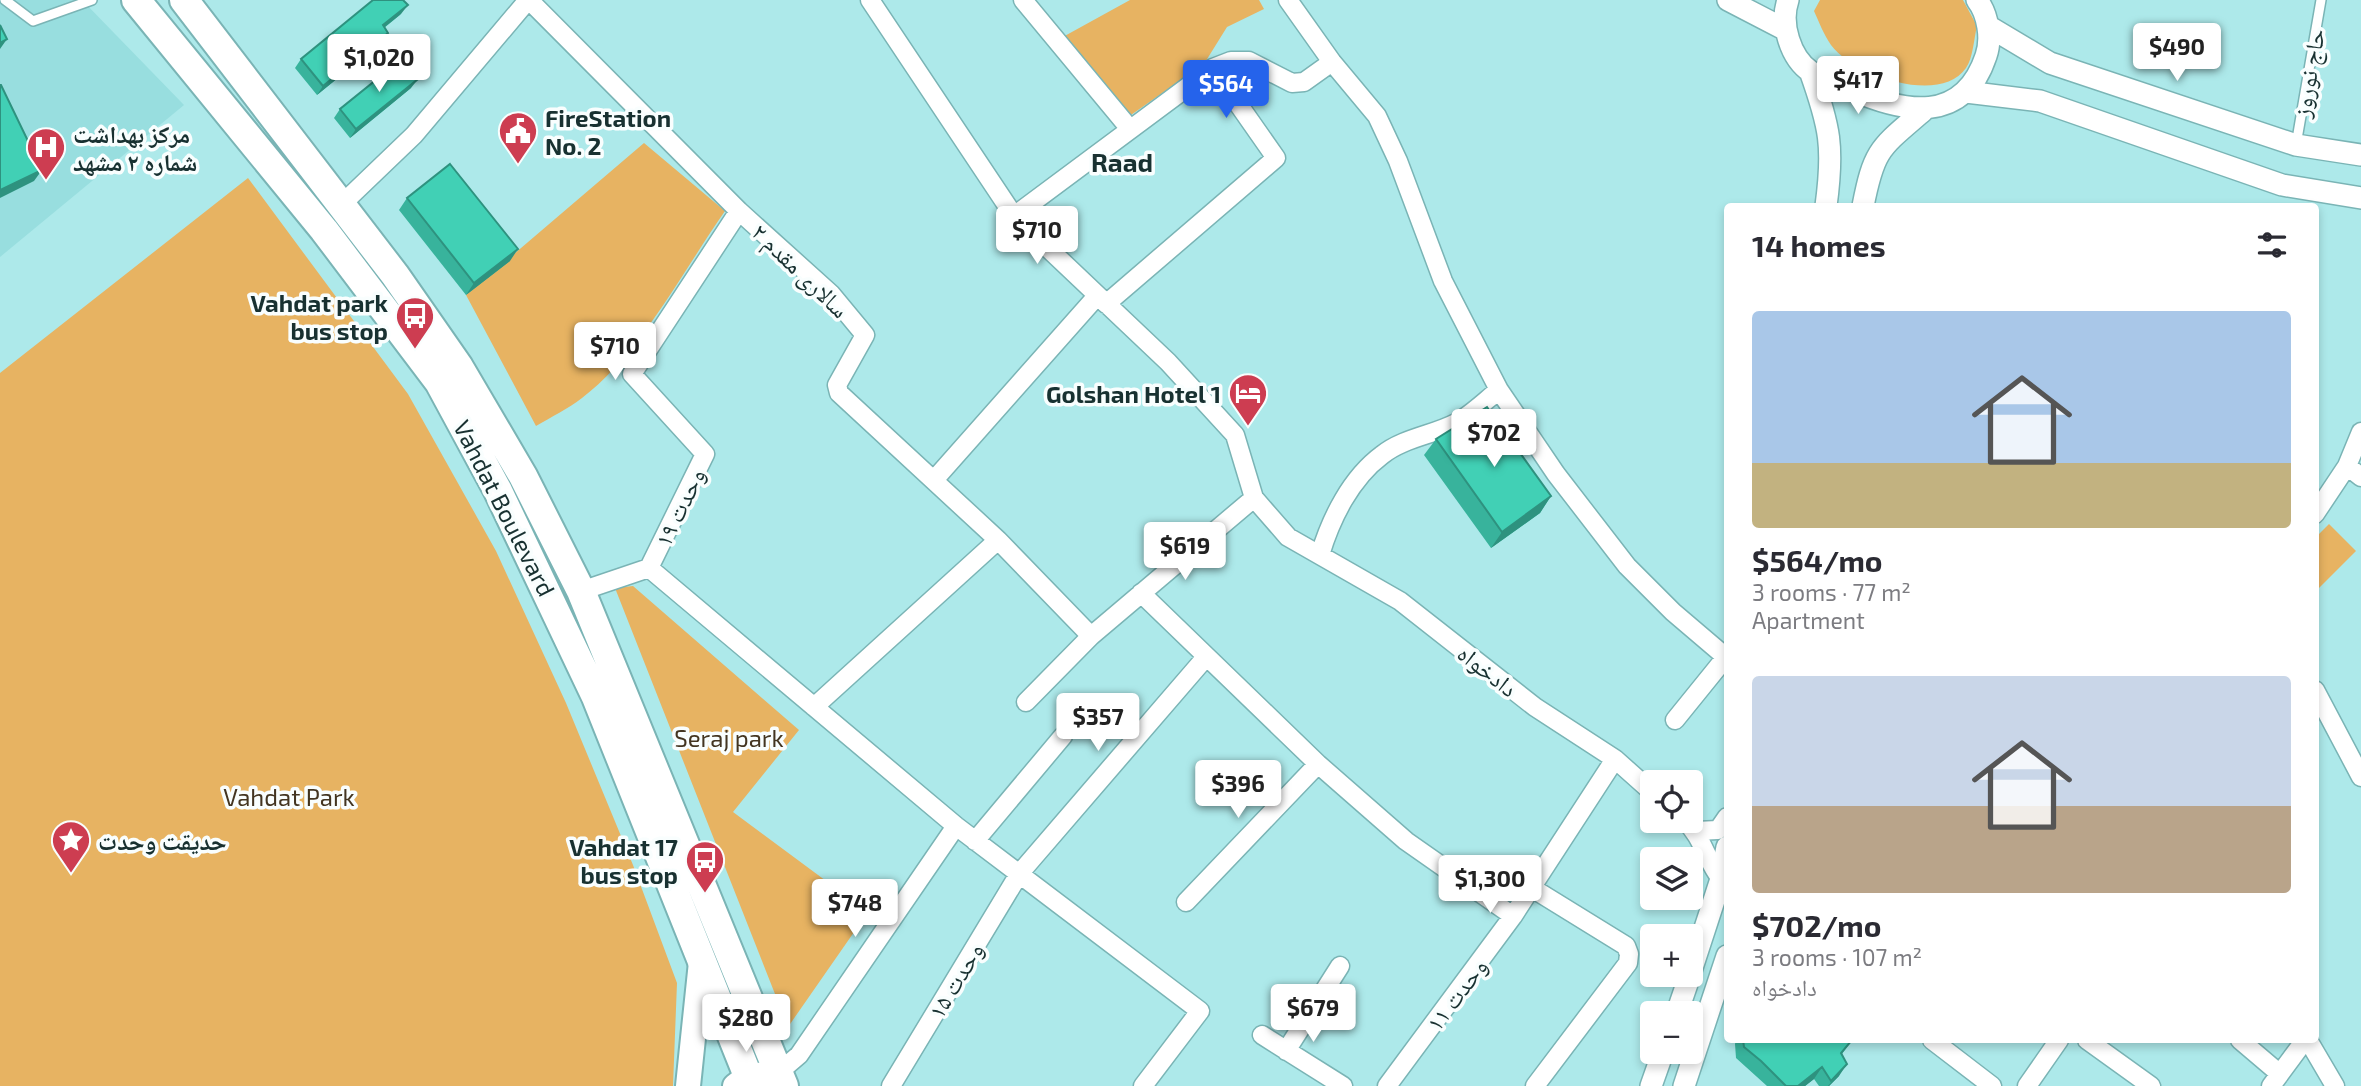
<!DOCTYPE html>
<meta charset="utf-8">
<style>
:root{--surface:#fff;--page:#f7f7f7;--text:#2b2b33;--muted:#7c7c81;--accent:#2563eb}
body{margin:0;font-family:"Exo 2","Noto Naskh Arabic",sans-serif;background:var(--page);color:var(--text);height:100vh;display:flex;flex-direction:column;font-size:26px;white-space:nowrap}
*{box-sizing:border-box;margin:0}
p{font-size:23px;color:var(--muted)}
.icon{flex:none;width:38px;height:38px;fill:none;stroke:currentColor;stroke-width:2;stroke-linecap:round;stroke-linejoin:round}
.map{position:relative;flex:1;overflow:hidden}
.side{position:absolute;left:1724px;top:203px;width:595px;height:840px;display:flex;flex-direction:column;background:var(--surface);border-radius:7px;box-shadow:0 4px 10px #0003}
.side>*{flex:none}
.fabs{position:absolute;left:1640px;top:770px;display:grid;gap:14px}
.fabs a{display:grid;place-items:center;width:63px;height:63px;border-radius:7px;background:var(--surface);box-shadow:0 4px 10px #0003;font-size:35px}
.price{position:absolute;translate:-50% -60px;padding:0 16px;border-radius:7px;background:#fff;color:#222;font-size:23px;line-height:46px;filter:drop-shadow(0 2px 4px #0008)}
.price::after{content:'';position:absolute;left:50%;top:42px;width:21px;height:16px;margin-left:-10px;background:inherit;clip-path:polygon(0 0,100% 0,50% 100%)}
.price.on{background:var(--accent);color:#fff}
ul{padding:0;list-style:none}
li{display:grid;align-content:center;gap:14px;height:371px;padding:0 28px}
li span{display:grid;place-items:center;height:217px;border-radius:7px;color:#555}
li>.icon{margin-inline-start:auto}
span .icon{width:126px;height:126px;fill:#fffc;stroke-width:1}
li b{font-size:30px}
h2{display:flex;justify-content:space-between;align-items:center;height:84px;padding:0 28px;font-size:30px}
.map>svg:first-child{display:block}
.built{fill:#98dedf}
.green{fill:#e7b362}
.lines{fill:none;stroke-linecap:round;stroke-linejoin:round}
.service-casing{stroke:#7ab4b5;stroke-width:12}
.minor-casing{stroke:#7ab4b5;stroke-width:21}
.tertiary-casing{stroke:#7ab4b5;stroke-width:24}
.secondary-casing{stroke:#7ab4b5;stroke-width:28}
.primary-casing{stroke:#7ab4b5;stroke-width:32}
.service{stroke:#fff;stroke-width:9}
.minor{stroke:#fff;stroke-width:18}
.tertiary{stroke:#fff;stroke-width:21}
.secondary{stroke:#fff;stroke-width:24}
.primary{stroke:#fff;stroke-width:28}
.wall{fill:#38b39c}
.shaded-wall{fill:#2e927f}
.building{fill:#41d0b5;stroke:#2e927f;stroke-width:2}
.labels{text-anchor:middle;dominant-baseline:central;stroke-width:7;stroke-linejoin:round;paint-order:stroke}
.street-label{font-size:24px;fill:#183131;stroke:#f9fefe}
.poi-label{font-size:24px;font-weight:bold;fill:#183131;stroke:#f9fefe;text-anchor:start}
.park-label{font-size:24px;fill:#433521;stroke:#f9fefe}
.neighbourhood-label{font-size:26px;font-weight:bold;fill:#183131;stroke:#f9fefe}
</style>
<div class="map">
<svg width="2361" height="1086" viewBox="0 0 2361 1086">
<rect width="100%" height="100%" fill="#ade9ea"/>
<path class="built" d="M 0,0 L 82,0 L 184,105 L 0,257 Z"/>
<path class="green" d="M 1130,0 L 1259,0 L 1264,9 L 1227,27 L 1204,64 L 1128,117 L 1061,38 Z
M 1820,0 L 1963,0 L 1977,26 C 1974,38 1973,58 1966,68 C 1940,106 1853,75 1831,45 C 1824,35 1819,22 1814,11 Z
M 644,143 L 725,211 C 683,271 640,354 582,398 C 568,409 551,417 536,426 L 466,295 Z
M 248,178 L 408,394 L 496,551 L 566,703 L 633,865 L 677,983 L 673,1086 L 0,1086 L 0,373 Z
M 2329,524 L 2356,551 L 2315,592 L 2315,538 Z
M 633,586 L 799,730 L 733,812 L 868,912 L 788,1027 L 615,588 Z"/>
<g class="lines">
<g class="service-casing">
<path id="service" d="M 5,0 L 33,21 L 92,0
M 2296,145 L 2321,0"/>
</g>
<g class="minor-casing">
<path id="minor" d="M 529,0 L 739,211 L 831,294 L 865,335 L 837,385 L 839,393 L 998,540 L 1091,636
M 870,0 L 1014,216 L 1168,362 L 1235,435 L 1254,498 L 1288,537 L 1400,601 L 1535,707 L 1615,759 L 1652,792
M 1023,0 L 1130,129
M 1288,0 L 1332,62 L 1377,116 L 1398,161 L 1443,281 L 1499,390 L 1556,474 L 1627,566 L 1673,612 L 1727,658
M 342,204 L 414,135 L 528,0
M 1014,216 L 1213,68 L 1231,61 L 1249,61 L 1292,83 L 1304,82 L 1332,62
M 1106,304 L 1276,158 L 1213,68
M 2347,466 L 2361,477
M 934,480 L 1097,296
M 2315,514 L 2347,466 L 2361,432
M 1320,555 C 1331,518 1351,478 1382,455 C 1403,438 1433,435 1456,423 C 1471,415 1486,400 1499,390
M 649,568 L 705,454 L 632,374 L 739,211
M 581,591 L 649,568 L 956,826 L 1200,1011 L 1143,1086
M 1141,593 L 1318,764 L 1406,841 L 1513,916
M 2315,690 L 2361,777
M 1026,702 L 1091,636 L 1254,498
M 814,707 L 998,540
M 1675,720 L 1726,657
M 1685,821 C 1702,836 1706,860 1721,879
M 1696,831 L 1718,830 L 1727,817
M 975,841 L 1063,736
M 1532,888 L 1626,946 L 1629,954 L 1628,963 L 1535,1086
M 1186,902 L 1318,764
M 1262,1035 L 1343,1086
M 1932,1040 L 1992,1086
M 2087,1040 L 2151,1086
M 2240,1040 L 2280,1074
M 2308,1040 L 2335,1086
M 1286,1051 L 1340,966
M 778,1073 L 799,1055 L 956,826
M 891,1086 L 1019,874 L 1206,657
M 1387,1086 L 1513,916 L 1615,759
M 2027,1086 L 2059,1040
M 2271,1086 L 2305,1040"/>
</g>
<g class="tertiary-casing">
<path id="tertiary" d="M 1728,0 L 1786,30
M 1788,0 C 1780,23 1790,58 1811,72 C 1822,80 1838,84 1850,89 C 1904,113 1963,125 1986,56 C 1992,39 1988,14 1977,0
M 1988,26 L 2050,63 L 2296,145 L 2361,155
M 1810,71 C 1830,127 1834,147 1826,206
M 1966,92 L 2040,101 L 2282,185 L 2361,198
M 1863,206 C 1874,149 1880,148 1923,111
M 1690,974 L 1721,879 L 1727,847
M 1677,1013 L 1690,975
M 1651,1086 L 1663,1052
M 1684,1086 L 1727,956"/>
</g>
<g class="secondary-casing">
<path id="secondary" d="M 688,1086 L 701,962
M 735,1086 L 748,1076 L 778,1073 L 774,1086"/>
</g>
<g class="primary-casing">
<path id="primary" d="M 136,0 L 324,230 L 439,382 L 498,491 L 596,697 L 752,1086
M 184,0 L 395,275 L 459,367 L 523,476 L 581,591 L 784,1086"/>
</g>
<use href="#service" class="service"/>
<use href="#minor" class="minor"/>
<use href="#tertiary" class="tertiary"/>
<use href="#secondary" class="secondary"/>
<use href="#primary" class="primary"/>
</g>
<path class="wall" d="M 401,14 L 384,28 L 388,33 L 382,42 L 317,95 L 295,68 L 301,59 Z
M 411,88 L 350,138 L 334,118 L 340,109 Z
M 407,198 L 510,261 L 466,295 L 399,210 Z
M 1436,439 L 1551,496 L 1540,513 L 1491,548 L 1424,455 Z
M 1736,1040 L 1852,1040 L 1842,1054 L 1839,1076 L 1829,1086 L 1819,1086 L 1814,1079 L 1805,1086 L 1767,1086 L 1736,1058 L 1735,1044 Z"/>
<path class="shaded-wall" d="M 408,5 L 401,14 L 376,34 L 383,25 Z
M 388,33 L 382,42 L 317,95 L 323,86 Z
M 7,39 L 0,49 L 0,43 Z
M 418,79 L 411,88 L 350,138 L 356,129 Z
M 42,170 L 34,181 L 0,198 L 0,190 Z
M 518,249 L 510,261 L 466,295 L 474,283 Z
M 1551,496 L 1540,513 L 1491,548 L 1502,532 Z
M 1847,1064 L 1839,1076 L 1829,1086 L 1828,1086 Z
M 1822,1067 L 1814,1079 L 1805,1086 L 1798,1086 Z"/>
<path class="building" d="M 373,0 L 403,0 L 408,5 L 383,25 L 388,33 L 323,86 L 301,59 Z
M 0,25 L 7,39 L 0,43 Z
M 402,59 L 418,79 L 356,129 L 340,109 Z
M 0,85 L 1,85 L 42,170 L 0,190 Z
M 450,164 L 518,249 L 474,283 L 407,198 Z
M 1487,407 L 1551,496 L 1502,532 L 1436,439 Z
M 1743,1040 L 1852,1040 L 1841,1053 L 1847,1064 L 1831,1081 L 1822,1067 L 1798,1086 L 1786,1086 L 1761,1061 L 1744,1047 Z"/>
<defs>
<g id="civic-pin" transform="scale(2.0125)"><path d="M0 17L-7.5 6A9.5 9.5 0 1 1 7.5 6Z" fill="#cd3d51" stroke="#f9fefe"/><path d="M-.6-6.5H3V-4.5H.6V-3L4-1V1h2V6H-6V1h2V-1L-.6-3ZM-1.2 2.5V6h2.4V2.5Z" fill="#fff"/></g>
<g id="hospital-pin" transform="scale(2.0125)"><path d="M0 17L-7.5 6A9.5 9.5 0 1 1 7.5 6Z" fill="#cd3d51" stroke="#f9fefe"/><path d="M-5-5h3v3.5h4V-5h3V5h-3V1.5h-4V5h-3Z" fill="#fff"/></g>
<g id="bus-pin" transform="scale(2.0125)"><path d="M0 17L-7.5 6A9.5 9.5 0 1 1 7.5 6Z" fill="#cd3d51" stroke="#f9fefe"/><path d="M-5-6H5V4H4V6H2V4H-2V6H-4V4H-5ZM-3.5-4V0h7V-4ZM-3.5 1.2v1.5H-2V1.2ZM2 1.2v1.5H3.5V1.2Z" fill="#fff"/></g>
<g id="hotel-pin" transform="scale(2.0125)"><path d="M0 17L-7.5 6A9.5 9.5 0 1 1 7.5 6Z" fill="#cd3d51" stroke="#f9fefe"/><path d="M-6-4.5h1.5V1H6V5H4.5V3h-9V5H-6ZM-4 0a1.8 1.8 0 1 1 3.6 0ZM.5 0V-2.5h3Q6-2.5 6 0Z" fill="#fff"/></g>
<g id="sight-pin" transform="scale(2.0125)"><path d="M0 17L-7.5 6A9.5 9.5 0 1 1 7.5 6Z" fill="#cd3d51" stroke="#f9fefe"/><path d="M0-6L1.8-2.2L6-1.7L2.9 1.2L3.7 5.4L0 3.3L-3.7 5.4L-2.9 1.2L-6-1.7L-1.8-2.2Z" fill="#fff"/></g>
</defs>
<g fill-rule="evenodd">
<use href="#civic-pin" x="518" y="131"/>
<use href="#hospital-pin" x="46" y="147"/>
<use href="#bus-pin" x="415" y="316"/>
<use href="#hotel-pin" x="1248" y="393"/>
<use href="#sight-pin" x="71" y="840"/>
<use href="#bus-pin" x="705" y="860"/>
</g>
<g class="labels">
<g class="street-label">
<text transform="translate(2308 73) rotate(-80)">حاج نوروز</text>
<text transform="translate(801 270) rotate(44)">سالاری مقدم ۲</text>
<text transform="translate(679 507) rotate(-64)">وحدت ۱۹</text>
<text transform="translate(505 508) rotate(63)">Vahdat Boulevard</text>
<text transform="translate(1488 670) rotate(38)">دادخواه</text>
<text transform="translate(955 980) rotate(-59)">وحدت ۱۵</text>
<text transform="translate(1456 994) rotate(-53)">وحدت ۱۱</text>
</g>
<g class="poi-label">
<text x="545" y="117">FireStation<tspan x="545" dy="28">No. 2</tspan></text>
<text x="73" y="133">مرکز بهداشت<tspan x="73" dy="28">شماره ۲ مشهد</tspan></text>
<text x="388" y="302" text-anchor="end">Vahdat park<tspan x="388" dy="28">bus stop</tspan></text>
<text x="1221" y="393" text-anchor="end">Golshan Hotel 1</text>
<text x="98" y="840">حدیقت وحدت</text>
<text x="678" y="846" text-anchor="end">Vahdat 17<tspan x="678" dy="28">bus stop</tspan></text>
</g>
<g class="park-label">
<text x="729" y="737">Seraj park</text>
<text x="289" y="796">Vahdat Park</text>
</g>
<g class="neighbourhood-label">
<text x="1122" y="161">Raad</text>
</g>
</g>
</svg>
<div class="fabs">
<a><svg class="icon" aria-label="locate" viewBox="0 0 24 24"><circle cx="12" cy="12" r="6"/><path d="M12 2v4M12 18v4M2 12h4M18 12h4"/></svg></a>
<a><svg class="icon" aria-label="layers" viewBox="0 0 24 24"><path d="M12 4l9 5-9 5-9-5zM3 14l9 5 9-5"/></svg></a>
<a>+</a>
<a>−</a>
</div>
<b class="price" style="left:2177px;top:83px">$490</b>
<b class="price" style="left:379px;top:94px">$1,020</b>
<b class="price" style="left:1858px;top:116px">$417</b>
<b class="price on" style="left:1226px;top:120px">$564</b>
<b class="price" style="left:1037px;top:266px">$710</b>
<b class="price" style="left:615px;top:382px">$710</b>
<b class="price" style="left:1494px;top:469px">$702</b>
<b class="price" style="left:1185px;top:582px">$619</b>
<b class="price" style="left:1098px;top:753px">$357</b>
<b class="price" style="left:1238px;top:820px">$396</b>
<b class="price" style="left:1490px;top:915px">$1,300</b>
<b class="price" style="left:855px;top:939px">$748</b>
<b class="price" style="left:1313px;top:1044px">$679</b>
<b class="price" style="left:746px;top:1054px">$280</b>
<section class="side">
<h2>14 homes<svg class="icon" aria-label="filters" viewBox="0 0 24 24"><path d="M4 7h16M4 17h16"/><circle cx="9" cy="7" r="2"/><circle cx="15" cy="17" r="2"/></svg></h2>
<ul>
<li><span style="background:linear-gradient(#a9c7e8 70%,#c2b280 0)"><svg class="icon" aria-label="home" viewBox="0 0 24 24"><path d="M3 11l9-7 9 7M6 9v11h12V9"/></svg></span><div><b>$564/mo</b><p>3 rooms · 77 m²</p><p>Apartment</p></div></li>
<li><span style="background:linear-gradient(#c9d6e8 60%,#b9a48a 0)"><svg class="icon" aria-label="home" viewBox="0 0 24 24"><path d="M3 11l9-7 9 7M6 9v11h12V9"/></svg></span><div><b>$702/mo</b><p>3 rooms · 107 m²</p><p>دادخواه</p></div></li>
</ul>
</section>
</div>
